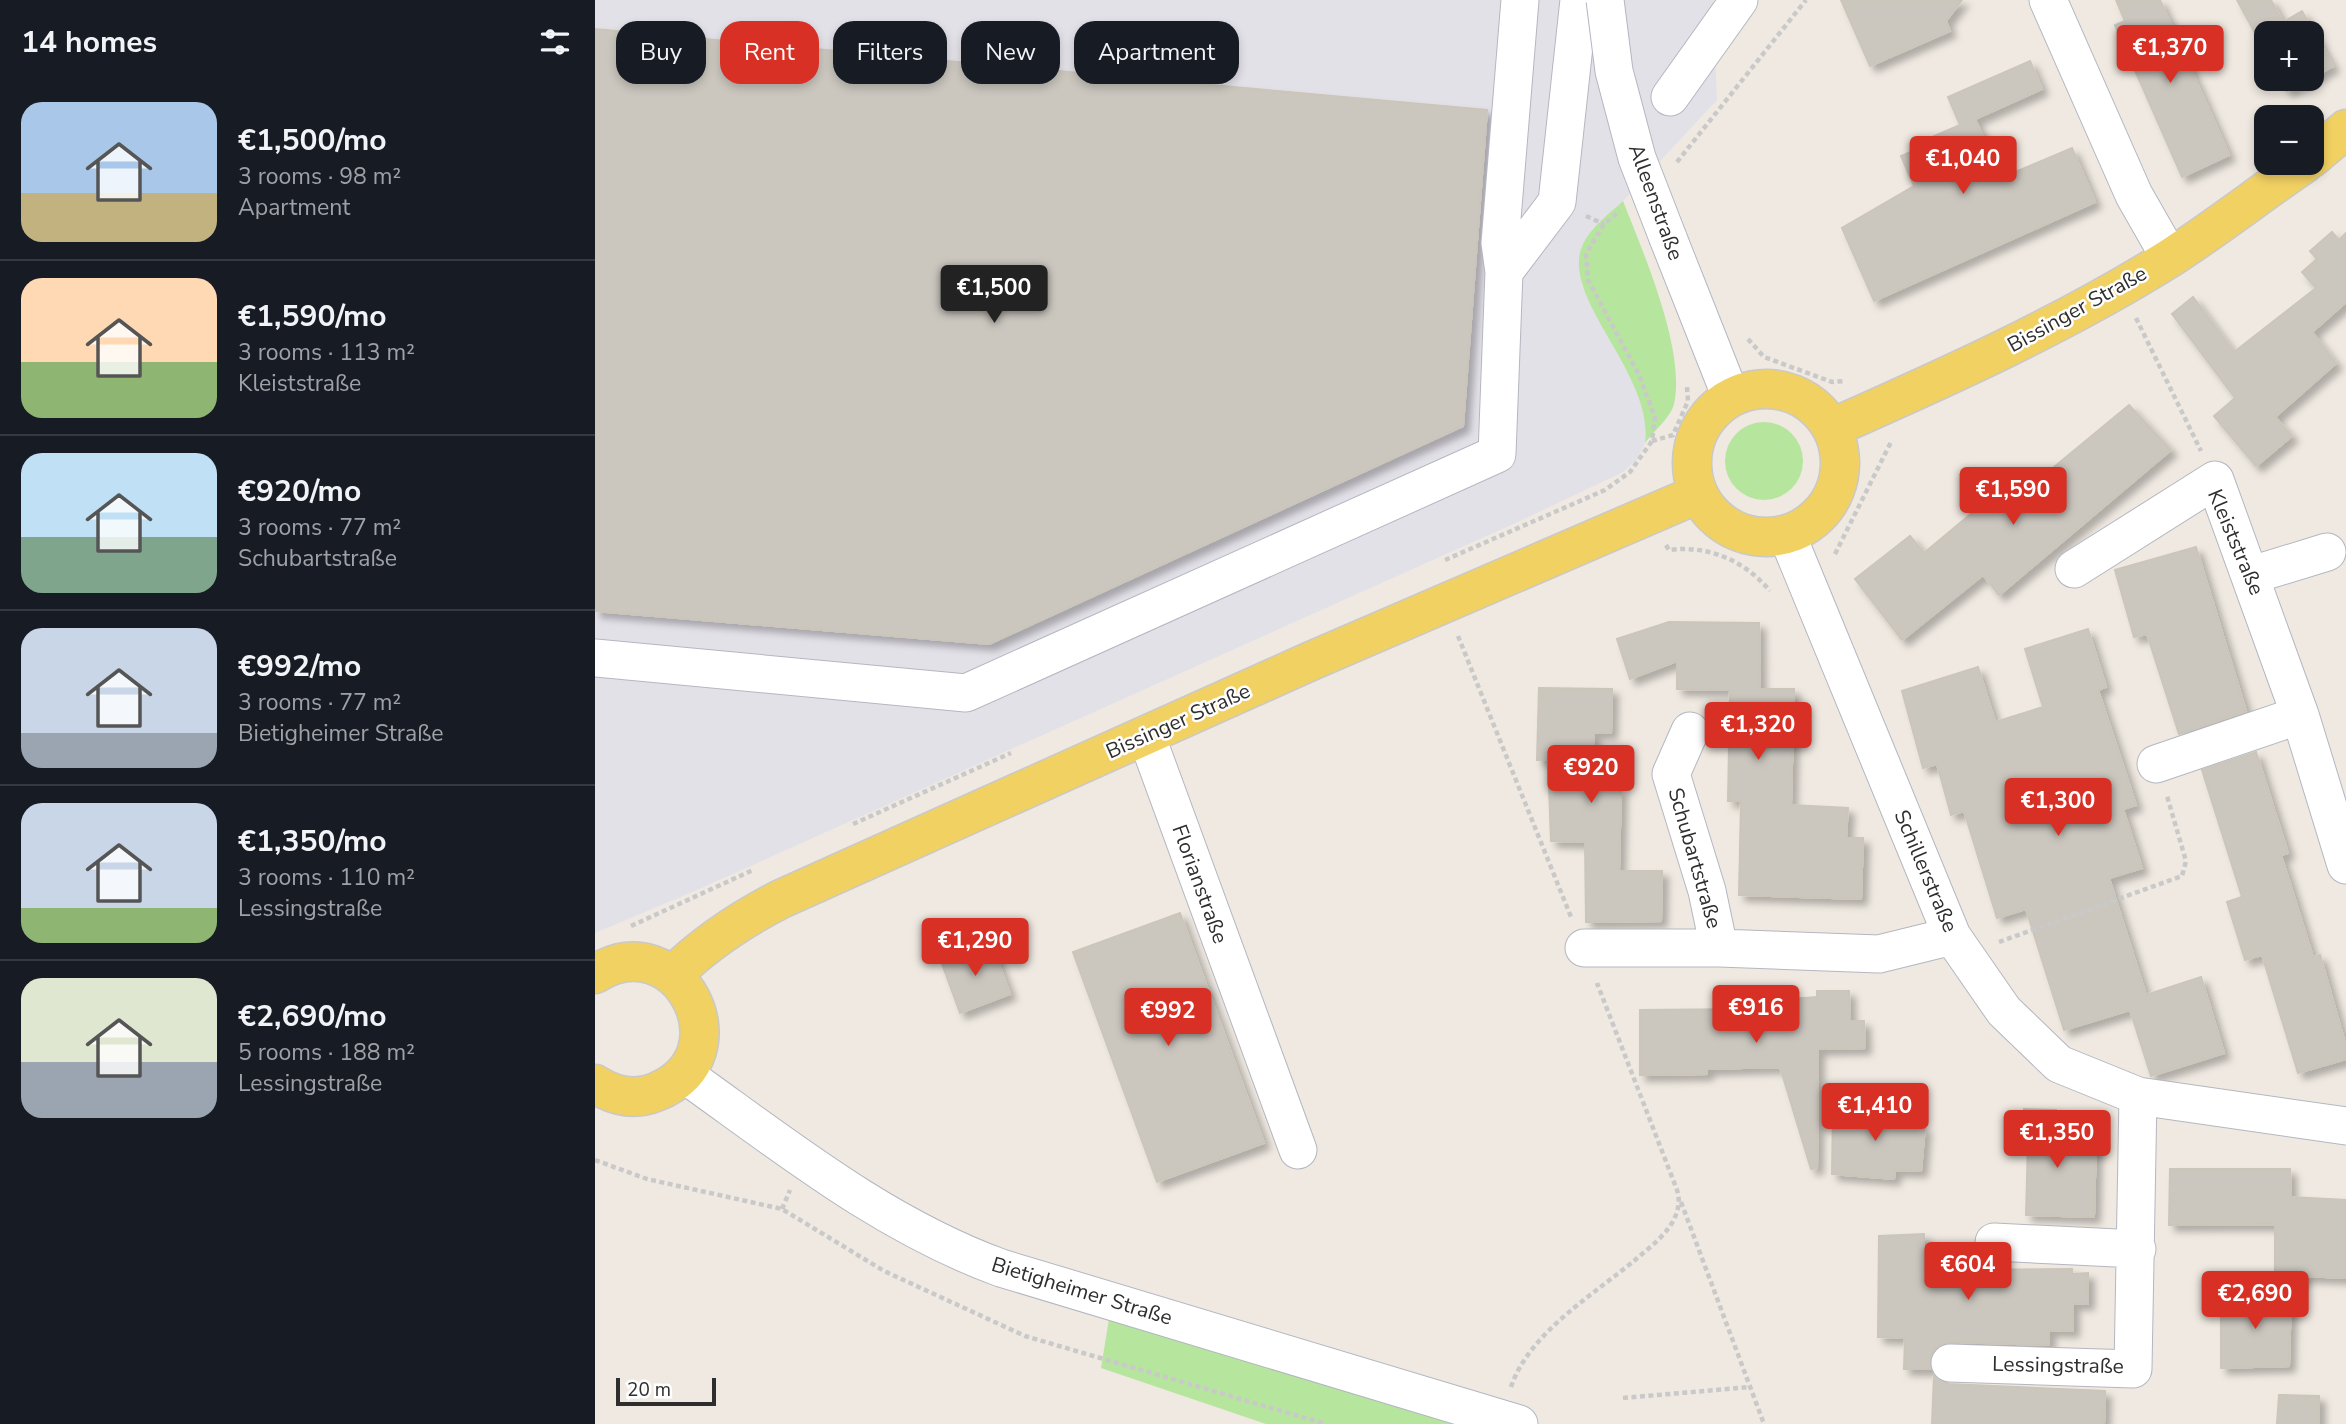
<!DOCTYPE html>
<meta charset="utf-8">
<style>
:root{--surface:#171b24;--page:#20242c;--text:#f1f3f6;--muted:#9ea1a6;--line:#363941;--accent:#d93025}
body{margin:0;font-family:"Nunito Sans",sans-serif;background:var(--page);color:var(--text);height:100vh;display:flex;flex-direction:column;font-size:26px;white-space:nowrap}
*{box-sizing:border-box;margin:0}
p{font-size:23px;color:var(--muted)}
.icon{flex:none;width:38px;height:38px;fill:none;stroke:currentColor;stroke-width:2;stroke-linecap:round;stroke-linejoin:round}
.map{position:relative;flex:1;overflow:hidden}
.side{display:flex;flex-direction:column;background:var(--surface);width:595px}
.side>*{flex:none}
.top-card{position:absolute;left:21px;top:21px;width:665px;height:63px;display:flex;gap:14px}
.tools{position:absolute;left:1659px;top:21px;display:grid;gap:14px}
.tools a{display:grid;place-items:center;width:70px;height:70px;border-radius:14px;background:var(--surface);box-shadow:0 4px 10px #0003;font-size:35px}
.scale{position:absolute;left:21px;bottom:18px;width:100px;box-sizing:border-box;padding-left:7px;border:4px solid #2e2e2e;border-top:0;font-size:19px;line-height:24px;white-space:nowrap;color:#2e2e2e;-webkit-text-stroke:5px #fff;paint-order:stroke}
.price{position:absolute;translate:-50% -60px;padding:0 16px;border-radius:7px;background:var(--accent);color:#fff;font-size:23px;line-height:46px;filter:drop-shadow(0 2px 4px #0008)}
.price::after{content:'';position:absolute;left:50%;top:42px;width:21px;height:16px;margin-left:-10px;background:inherit;clip-path:polygon(0 0,100% 0,50% 100%)}
.price.active{background:#222;color:#fff}
ul{padding:0;list-style:none}
li{display:flex;align-items:center;gap:21px;height:175px;padding:0 21px}
li+li{border-top:2px solid var(--line)}
li span{display:grid;place-items:center;flex:none;width:196px;height:140px;border-radius:21px;color:#555}
li>.icon{margin-inline-start:auto}
span .icon{width:84px;height:84px;fill:#fffc;stroke-width:1}
li b{font-size:30px}
h2{display:flex;justify-content:space-between;align-items:center;height:84px;padding:0 21px;font-size:30px}
.chip{padding:0 24px;border-radius:21px;background:var(--surface);box-shadow:0 4px 10px #0003;font-size:24px;line-height:63px}
.chip.active{background:var(--accent);color:#fff}
main{display:flex;flex:1;min-height:0}
.map>svg:first-child{display:block}
.industrial{fill:#e3e1e8}
.green{fill:#b6e59e}
.building{fill:#cbc7bf;stroke:#cbc5ba;stroke-width:2;filter:url(#shadow)}
.lines{fill:none;stroke-linecap:round;stroke-linejoin:round}
.minor-casing{stroke:#b4b7c1;stroke-width:39}
.major-casing{stroke:#c9c9c9;stroke-width:41}
.path{stroke:#c9c9c9;stroke-width:4.5;stroke-dasharray:5 3.5;stroke-linecap:butt}
.minor{stroke:#fff;stroke-width:37}
.major{stroke:#f2d163;stroke-width:38}
.minor-bridge-casing{stroke:#b4b7c1;stroke-width:39;stroke-linecap:butt}
.minor-bridge{stroke:#fff;stroke-width:37}
.labels{text-anchor:middle;dominant-baseline:central;stroke-width:5;stroke-linejoin:round;paint-order:stroke}
.street-label{font-size:21px;fill:#2e2e2e;stroke:#fff}
</style>
<main>
<section class="side">
<h2>14 homes<svg class="icon" aria-label="filters" viewBox="0 0 24 24"><path d="M4 7h16M4 17h16"/><circle cx="9" cy="7" r="2"/><circle cx="15" cy="17" r="2"/></svg></h2>
<ul>
<li><span style="background:linear-gradient(#a9c7e8 65%,#c2b280 0)"><svg class="icon" aria-label="home" viewBox="0 0 24 24"><path d="M3 11l9-7 9 7M6 9v11h12V9"/></svg></span><div><b>€1,500/mo</b><p>3 rooms · 98 m²</p><p>Apartment</p></div></li>
<li><span style="background:linear-gradient(#ffd9b3 60%,#8fb573 0)"><svg class="icon" aria-label="home" viewBox="0 0 24 24"><path d="M3 11l9-7 9 7M6 9v11h12V9"/></svg></span><div><b>€1,590/mo</b><p>3 rooms · 113 m²</p><p>Kleiststraße</p></div></li>
<li><span style="background:linear-gradient(#bfe0f5 60%,#7fa58c 0)"><svg class="icon" aria-label="home" viewBox="0 0 24 24"><path d="M3 11l9-7 9 7M6 9v11h12V9"/></svg></span><div><b>€920/mo</b><p>3 rooms · 77 m²</p><p>Schubartstraße</p></div></li>
<li><span style="background:linear-gradient(#c9d6e8 75%,#9aa5b1 0)"><svg class="icon" aria-label="home" viewBox="0 0 24 24"><path d="M3 11l9-7 9 7M6 9v11h12V9"/></svg></span><div><b>€992/mo</b><p>3 rooms · 77 m²</p><p>Bietigheimer Straße</p></div></li>
<li><span style="background:linear-gradient(#c9d6e8 75%,#8fb573 0)"><svg class="icon" aria-label="home" viewBox="0 0 24 24"><path d="M3 11l9-7 9 7M6 9v11h12V9"/></svg></span><div><b>€1,350/mo</b><p>3 rooms · 110 m²</p><p>Lessingstraße</p></div></li>
<li><span style="background:linear-gradient(#dfe7d0 60%,#9aa5b1 0)"><svg class="icon" aria-label="home" viewBox="0 0 24 24"><path d="M3 11l9-7 9 7M6 9v11h12V9"/></svg></span><div><b>€2,690/mo</b><p>5 rooms · 188 m²</p><p>Lessingstraße</p></div></li>
</ul>
</section>
<div class="map">
<svg width="1751" height="1424" viewBox="0 0 1751 1424">
<defs>
<filter id="shadow"><feDropShadow dx="6" dy="6" stdDeviation="3.5" flood-color="#0004"/></filter>
</defs>
<rect width="100%" height="100%" fill="#efe9e1"/>
<path class="industrial" d="M 0,0 L 1118,0 L 1122,100 L 1028,201 L 999,227 L 987,246 L 987,286 L 1045,395 L 1053,424 L 1050,443 L 1042,459 L 1028,472 L 925,521 L 102,890 L 0,933 Z"/>
<path class="green" d="M 1028,201 C 1048,252 1091,350 1079,404 C 1076,417 1058,432 1050,443 C 1060,374 963,297 988,244 C 996,227 1014,214 1028,201 Z
M1130 461a39 39 0 1 1 78 0a39 39 0 1 1-78 0Z
M 514,1319 L 869,1424 L 671,1424 L 506,1368 Z"/>
<path class="building" d="M 1246,0 L 1367,0 L 1351,21 L 1355,31 L 1275,66 Z
M 1521,0 L 1565,0 L 1634,155 L 1587,177 L 1520,25 L 1530,21 Z
M 1642,0 L 1676,0 L 1688,22 L 1707,11 L 1738,66 L 1717,78 L 1717,33 L 1671,33 L 1671,53 Z
M 0,29 L 892,110 L 868,426 L 394,644 L 0,611 Z
M 1435,61 L 1447,89 L 1380,119 L 1406,178 L 1477,148 L 1500,202 L 1279,301 L 1247,228 L 1319,186 L 1306,156 L 1323,149 L 1321,144 L 1365,125 L 1353,97 Z
M 1685,79 L 1715,79 L 1692,91 Z
M 1737,232 L 1744,240 L 1751,233 L 1751,302 L 1717,332 L 1741,363 L 1680,417 L 1697,436 L 1661,466 L 1619,416 L 1640,398 L 1577,314 L 1598,297 L 1639,352 L 1721,288 L 1707,272 L 1722,259 L 1715,251 Z
M 1534,405 L 1576,450 L 1404,595 L 1388,575 L 1307,640 L 1260,579 L 1315,536 L 1329,553 L 1408,487 L 1419,500 Z
M 1601,547 L 1651,711 L 1584,734 L 1552,634 L 1539,637 L 1520,570 Z
M 1074,622 L 1164,623 L 1165,689 L 1199,689 L 1196,805 L 1253,808 L 1251,838 L 1268,838 L 1266,899 L 1144,895 L 1146,801 L 1133,801 L 1135,690 L 1082,689 L 1082,661 L 1035,679 L 1022,639 Z
M 1493,629 L 1511,687 L 1503,690 L 1541,805 L 1528,809 L 1547,868 L 1514,878 L 1551,995 L 1606,977 L 1629,1053 L 1556,1076 L 1535,1010 L 1469,1030 L 1431,909 L 1402,918 L 1369,811 L 1356,815 L 1342,764 L 1328,768 L 1307,691 L 1383,667 L 1400,722 L 1448,707 L 1430,649 Z
M 944,688 L 1017,689 L 1016,733 L 999,733 L 997,788 L 1026,789 L 1024,871 L 1067,871 L 1066,921 L 991,922 L 990,842 L 956,841 L 953,760 L 942,760 Z
M 1661,752 L 1693,853 L 1686,855 L 1718,957 L 1725,955 L 1751,1047 L 1751,1059 L 1703,1073 L 1667,955 L 1650,960 L 1632,902 L 1647,897 L 1607,770 Z
M 585,913 L 669,1143 L 562,1182 L 478,952 Z
M 396,943 L 415,994 L 365,1013 L 346,961 Z
M 1222,991 L 1254,991 L 1255,1021 L 1269,1021 L 1270,1048 L 1223,1049 L 1222,1168 L 1216,1169 L 1185,1067 L 1112,1069 L 1112,1074 L 1045,1075 L 1045,1010 L 1158,1009 L 1158,1002 L 1222,997 Z
M 1238,1106 L 1311,1111 L 1311,1126 L 1330,1127 L 1326,1171 L 1300,1170 L 1299,1179 L 1237,1174 Z
M 1429,1109 L 1461,1110 L 1459,1142 L 1501,1143 L 1499,1217 L 1431,1215 L 1433,1141 L 1428,1141 Z
M 1575,1169 L 1695,1169 L 1696,1197 L 1751,1200 L 1751,1278 L 1707,1276 L 1707,1280 L 1680,1280 L 1680,1224 L 1574,1225 Z
M 1329,1234 L 1329,1266 L 1372,1266 L 1372,1270 L 1477,1269 L 1477,1274 L 1493,1273 L 1493,1304 L 1478,1303 L 1478,1331 L 1454,1330 L 1454,1345 L 1355,1342 L 1345,1345 L 1338,1351 L 1336,1369 L 1309,1369 L 1310,1338 L 1283,1337 L 1284,1236 Z
M 1626,1295 L 1696,1296 L 1694,1366 L 1626,1368 Z
M 1339,1375 L 1354,1384 L 1510,1391 L 1509,1424 L 1337,1424 Z
M 1684,1395 L 1724,1396 L 1724,1424 L 1682,1424 Z"/>
<g class="lines">
<g class="minor-casing">
<path id="minor" d="M 1453,0 L 1539,195 L 1575,258
M 1075,97 L 1144,0
M 1073,238 L 1136,397
M 909,272 L 962,202 L 984,0
M 1192,535 L 1357,936 L 1409,1011 L 1464,1064 L 1543,1096 L 1751,1126
M 1479,569 L 1620,480 L 1705,715 L 1751,865
M 1657,575 L 1732,552
M 0,658 L 371,693 L 902,454 L 909,272 L 905,243 L 925,0
M 1095,731 L 1076,774 L 1112,891 L 1124,948
M 551,735 L 703,1150
M 1561,764 L 1705,715
M 989,948 L 1124,948 L 1284,954 L 1357,936
M 89,1074 C 190,1146 288,1225 406,1268 L 924,1424
M 1399,1242 L 1542,1249
M 1355,1363 L 1538,1369 L 1543,1096"/>
</g>
<g class="major-casing">
<path id="major" d="M 1717,158 L 1751,129
M1097 463a74 74 0 1 1 148 0a74 74 0 1 1-148 0Z
M 1237,428 C 1352,377 1468,325 1575,258 C 1621,228 1665,194 1710,163
M 0,974 C 83,921 153,1055 61,1092 C 40,1101 19,1096 0,1084
M 78,975 C 110,943 145,920 186,899 L 716,661 L 1103,494"/>
</g>
<path class="path" d="M 1082,162 L 1211,0
M 991,216 L 1009,224
M 1541,318 L 1606,451
M 1153,339 L 1169,357 L 1237,382 L 1250,381
M 1057,441 L 1078,435 L 1093,401 L 1092,387
M 1071,545 L 1074,550 C 1113,545 1149,560 1175,591
M 1240,554 L 1297,440
M 850,560 L 1010,490 L 1035,472 L 1057,441 L 1060,417 L 1044,375 L 993,280 L 991,254 L 1009,224 L 1025,211
M 863,636 L 976,917
M 258,824 L 416,753
M 36,926 L 158,870
M 1404,942 L 1587,876 L 1591,861 L 1572,796
M 0,1160 L 52,1179 L 187,1209 L 289,1271 L 430,1336 L 731,1424
M 1086,1202 L 1169,1424
M 187,1209 L 195,1190
M 916,1387 C 934,1333 998,1295 1040,1260 C 1054,1248 1073,1234 1080,1217 C 1084,1208 1085,1199 1082,1190 L 1002,983
M 1028,1398 L 1155,1387"/>
<use href="#minor" class="minor"/>
<use href="#major" class="major"/>
<g class="minor-bridge-casing">
<path id="minor-bridge" d="M 1010,0 L 1019,71 L 1042,158 L 1073,238"/>
</g>
<use href="#minor-bridge" class="minor-bridge"/>
</g>
<g class="labels">
<g class="street-label">
<text transform="translate(1061 202) rotate(70)">Alleenstraße</text>
<text transform="translate(1482 309) rotate(-29)">Bissinger Straße</text>
<text transform="translate(1641 542) rotate(67)">Kleiststraße</text>
<text transform="translate(583 721) rotate(-24)">Bissinger Straße</text>
<text transform="translate(1100 858) rotate(74)">Schubartstraße</text>
<text transform="translate(1331 871) rotate(67)">Schillerstraße</text>
<text transform="translate(605 884) rotate(70)">Florianstraße</text>
<text transform="translate(487 1291) rotate(17)">Bietigheimer Straße</text>
<text transform="translate(1463 1365) rotate(1)">Lessingstraße</text>
</g>
</g>
</svg>
<div class="tools">
<a>+</a>
<a>−</a>
</div>
<div class="scale">20 m</div>
<b class="price" style="left:1575px;top:85px">€1,370</b>
<b class="price" style="left:1368px;top:196px">€1,040</b>
<b class="price active" style="left:399px;top:325px">€1,500</b>
<b class="price" style="left:1418px;top:527px">€1,590</b>
<b class="price" style="left:1163px;top:762px">€1,320</b>
<b class="price" style="left:996px;top:805px">€920</b>
<b class="price" style="left:1463px;top:838px">€1,300</b>
<b class="price" style="left:380px;top:978px">€1,290</b>
<b class="price" style="left:1161px;top:1045px">€916</b>
<b class="price" style="left:573px;top:1048px">€992</b>
<b class="price" style="left:1280px;top:1143px">€1,410</b>
<b class="price" style="left:1462px;top:1170px">€1,350</b>
<b class="price" style="left:1373px;top:1302px">€604</b>
<b class="price" style="left:1660px;top:1331px">€2,690</b>
<div class="top-card">
<a class="chip">Buy</a>
<a class="chip active">Rent</a>
<a class="chip">Filters</a>
<a class="chip">New</a>
<a class="chip">Apartment</a>
</div>
</div>
</main>
